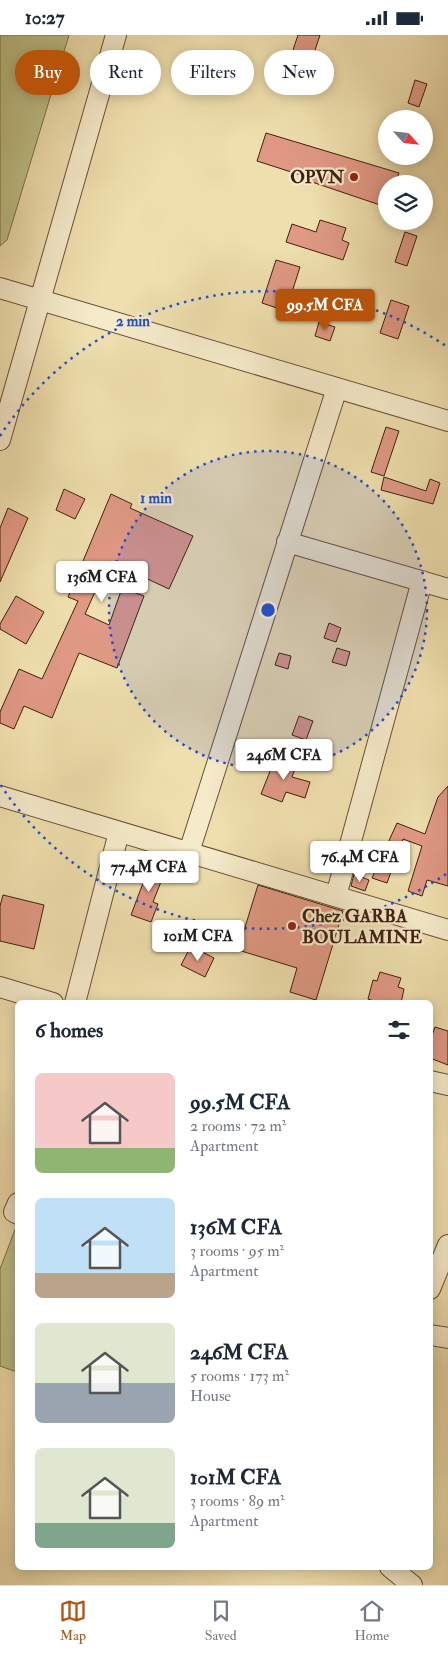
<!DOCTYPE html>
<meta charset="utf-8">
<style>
:root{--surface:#fff;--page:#f6f6f7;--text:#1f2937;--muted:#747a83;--line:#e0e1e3;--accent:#b45309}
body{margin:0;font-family:"IM FELL Double Pica",serif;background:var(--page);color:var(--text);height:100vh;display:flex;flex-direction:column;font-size:19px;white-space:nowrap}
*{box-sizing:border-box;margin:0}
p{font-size:16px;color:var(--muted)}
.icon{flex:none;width:28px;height:28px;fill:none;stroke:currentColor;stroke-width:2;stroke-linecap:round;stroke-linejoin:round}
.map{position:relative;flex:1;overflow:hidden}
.side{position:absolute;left:15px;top:965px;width:418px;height:570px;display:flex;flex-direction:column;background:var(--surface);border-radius:8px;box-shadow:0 2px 12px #0003}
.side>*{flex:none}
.banner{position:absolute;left:15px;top:15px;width:419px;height:45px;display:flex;gap:10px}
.needle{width:32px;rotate:117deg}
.buttons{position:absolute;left:378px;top:75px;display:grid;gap:10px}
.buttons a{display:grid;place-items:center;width:55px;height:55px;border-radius:50%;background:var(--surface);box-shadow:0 2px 12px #0003;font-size:25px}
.price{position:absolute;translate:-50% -42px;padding:0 11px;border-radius:5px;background:#fff;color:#222;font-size:16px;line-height:32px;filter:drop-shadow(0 1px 2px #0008)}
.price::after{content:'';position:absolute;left:50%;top:30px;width:15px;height:11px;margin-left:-8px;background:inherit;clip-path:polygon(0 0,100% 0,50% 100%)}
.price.current{background:var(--accent);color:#fff}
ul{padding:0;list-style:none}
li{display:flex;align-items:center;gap:15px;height:125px;padding:0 20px}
li span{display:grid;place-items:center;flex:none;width:140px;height:100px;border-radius:8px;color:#555}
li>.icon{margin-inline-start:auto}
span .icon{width:60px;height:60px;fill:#fffc;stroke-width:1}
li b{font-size:21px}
h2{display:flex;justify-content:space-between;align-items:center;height:60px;padding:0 20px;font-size:21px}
.tag{padding:0 18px;border-radius:22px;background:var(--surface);box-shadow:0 2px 12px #0003;font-size:18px;line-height:45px}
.tag.current{background:var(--accent);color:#fff}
.status{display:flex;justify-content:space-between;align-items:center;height:35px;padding:0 25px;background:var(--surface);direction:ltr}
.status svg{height:14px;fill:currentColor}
.tab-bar{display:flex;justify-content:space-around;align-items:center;height:70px;border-top:1px solid var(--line);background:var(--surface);font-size:14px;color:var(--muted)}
.tab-bar a{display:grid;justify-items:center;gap:2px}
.tab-bar .current{color:var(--accent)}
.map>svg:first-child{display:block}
.green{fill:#bec087;stroke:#7e704c}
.building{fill:#e09984;stroke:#3f1f10}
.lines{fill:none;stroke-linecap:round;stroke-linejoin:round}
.minor-casing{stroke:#6b4f38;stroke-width:22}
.minor{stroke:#f5eaca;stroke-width:20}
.ring{fill:none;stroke:#1d4ed8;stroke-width:2.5;stroke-dasharray:2.5 5}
.poi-dot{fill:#8f2418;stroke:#f5eaca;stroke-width:2}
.labels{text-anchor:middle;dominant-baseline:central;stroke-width:4.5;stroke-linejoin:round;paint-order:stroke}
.poi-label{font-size:18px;font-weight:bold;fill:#3f1f10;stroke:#f5eaca;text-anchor:end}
.centre{fill:#1d4ed8;stroke:#f5eaca;stroke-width:2.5}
.ring-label{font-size:15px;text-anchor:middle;font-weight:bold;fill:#1d4ed8;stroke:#f5eaca;stroke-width:4.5;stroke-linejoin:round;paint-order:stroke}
</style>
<div class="status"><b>10:27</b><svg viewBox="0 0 49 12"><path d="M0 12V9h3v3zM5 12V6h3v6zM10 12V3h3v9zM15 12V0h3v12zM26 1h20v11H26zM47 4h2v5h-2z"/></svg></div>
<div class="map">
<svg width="448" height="1550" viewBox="0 0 448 1550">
<rect width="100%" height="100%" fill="#efdfae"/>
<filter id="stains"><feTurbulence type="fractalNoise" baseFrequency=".004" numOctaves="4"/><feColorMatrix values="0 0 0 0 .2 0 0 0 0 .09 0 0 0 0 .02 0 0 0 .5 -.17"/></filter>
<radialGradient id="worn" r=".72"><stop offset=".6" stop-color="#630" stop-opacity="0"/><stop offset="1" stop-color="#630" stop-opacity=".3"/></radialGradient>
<path class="green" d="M 0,0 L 69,0 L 7,205 L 0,211 Z
M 16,1192 L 18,1193 L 17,1337 L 0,1331 L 0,1234 Z"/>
<path class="building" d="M 298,0 L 320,0 L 308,36 L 288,30 Z
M 415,45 L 427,49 L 419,72 L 408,68 Z
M 266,98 L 399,138 L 395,149 L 386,149 L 386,172 L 309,146 L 310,143 L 257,126 Z
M 320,185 L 346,193 L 342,205 L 349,208 L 343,225 L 286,207 L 292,189 L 316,197 Z
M 405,197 L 417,201 L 407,231 L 395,227 Z
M 276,225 L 300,232 L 286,276 L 262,268 Z
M 391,265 L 409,271 L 398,304 L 380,298 Z
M 319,287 L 335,292 L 330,306 L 315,301 Z
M 386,392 L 399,396 L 384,441 L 371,437 Z
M 384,442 L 426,456 L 430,444 L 440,448 L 433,469 L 381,455 Z
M 64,454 L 85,464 L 75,484 L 56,475 Z
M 111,459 L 132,469 L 130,473 L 193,501 L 169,554 L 109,526 L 85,579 L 109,590 L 122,553 L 144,561 L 117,633 L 79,618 L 52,683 L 24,671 L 14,694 L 0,688 L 0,677 L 19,634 L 42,644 L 78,566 L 68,562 Z
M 8,473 L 28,483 L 0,547 L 0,493 Z
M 16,561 L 44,577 L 26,609 L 0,594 L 0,589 Z
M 329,588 L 341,593 L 336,607 L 324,603 Z
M 337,613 L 350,617 L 346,631 L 332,627 Z
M 279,618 L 291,621 L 288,634 L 275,630 Z
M 299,681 L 313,686 L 306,705 L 292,700 Z
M 276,721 L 297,729 L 292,742 L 310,747 L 305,763 L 286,757 L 282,767 L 261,759 Z
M 448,751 L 448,851 L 427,845 L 422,861 L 408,856 L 422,811 L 403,804 L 387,848 L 372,843 L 397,788 L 425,799 L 438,762 Z
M 151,827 L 166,834 L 153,867 L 158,869 L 151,887 L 131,880 Z
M 354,839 L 369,845 L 365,856 L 351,851 Z
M 258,850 L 343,876 L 316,965 L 290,957 L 297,933 L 238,915 Z
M 3,860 L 44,870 L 34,914 L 0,906 L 0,871 Z
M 191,911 L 214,923 L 205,942 L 181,930 Z
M 380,937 L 401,943 L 398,952 L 404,954 L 401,968 L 379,968 L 368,964 L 373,945 L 377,946 Z
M 435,992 L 448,996 L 448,1030 L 430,1023 L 430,1006 Z"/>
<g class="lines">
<g class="minor-casing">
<path id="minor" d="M 0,253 L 448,386
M 0,405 L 116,0
M 287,507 L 448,554
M 0,761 L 448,895
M 189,817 L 337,353
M 336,861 L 422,546
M 0,952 L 53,968
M 75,968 L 119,797
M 430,1046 L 448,1050
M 18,1168 L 14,1177 L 18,1179
M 430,1254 L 448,1210
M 430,1300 L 448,1303
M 390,1532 L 412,1550"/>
</g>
<use href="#minor" class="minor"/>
</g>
<circle cx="268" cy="575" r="159" fill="#1d4ed8" fill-opacity=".12"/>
<g class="ring">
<circle cx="268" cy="575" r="159"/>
<path d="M446 839A319 319 0 0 1 0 749M0 401A319 319 0 0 1 446 311"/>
</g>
<g class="poi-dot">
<circle cx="354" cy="142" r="5"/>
<circle cx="292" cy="891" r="5"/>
</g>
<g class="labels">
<g class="poi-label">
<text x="344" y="142">OPVN</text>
<text x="302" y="881" text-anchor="start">Chez GARBA<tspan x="302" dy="21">BOULAMINE</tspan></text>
</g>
</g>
<circle cx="268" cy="575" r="8" class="centre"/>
<g class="ring-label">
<text x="133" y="291">2 min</text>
<text x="156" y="468">1 min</text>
</g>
<rect width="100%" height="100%" filter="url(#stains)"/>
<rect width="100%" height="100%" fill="url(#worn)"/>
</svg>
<div class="buttons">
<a><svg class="needle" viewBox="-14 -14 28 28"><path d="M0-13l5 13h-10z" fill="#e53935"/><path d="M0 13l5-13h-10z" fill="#747a83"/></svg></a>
<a><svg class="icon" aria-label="layers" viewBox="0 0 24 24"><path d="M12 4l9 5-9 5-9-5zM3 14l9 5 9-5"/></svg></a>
</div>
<b class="price current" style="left:325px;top:296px">99.5M CFA</b>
<b class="price" style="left:102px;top:568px">136M CFA</b>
<b class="price" style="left:284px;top:746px">246M CFA</b>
<b class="price" style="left:360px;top:848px">76.4M CFA</b>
<b class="price" style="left:149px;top:858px">77.4M CFA</b>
<b class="price" style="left:198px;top:927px">101M CFA</b>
<div class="banner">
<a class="tag current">Buy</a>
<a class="tag">Rent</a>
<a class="tag">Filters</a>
<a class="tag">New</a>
</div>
<section class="side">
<h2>6 homes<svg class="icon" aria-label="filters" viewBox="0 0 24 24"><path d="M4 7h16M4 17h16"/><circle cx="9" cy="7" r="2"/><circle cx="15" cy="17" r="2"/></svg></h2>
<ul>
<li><span style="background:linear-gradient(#f6c9c9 75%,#8fb573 0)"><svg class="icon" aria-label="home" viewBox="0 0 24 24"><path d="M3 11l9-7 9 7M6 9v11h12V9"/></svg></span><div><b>99.5M CFA</b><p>2 rooms · 72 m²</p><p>Apartment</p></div></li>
<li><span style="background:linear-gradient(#bfe0f5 75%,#b9a48a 0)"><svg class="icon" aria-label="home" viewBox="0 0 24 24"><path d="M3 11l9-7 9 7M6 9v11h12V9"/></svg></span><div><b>136M CFA</b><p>3 rooms · 95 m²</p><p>Apartment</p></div></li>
<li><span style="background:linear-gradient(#dfe7d0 60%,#9aa5b1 0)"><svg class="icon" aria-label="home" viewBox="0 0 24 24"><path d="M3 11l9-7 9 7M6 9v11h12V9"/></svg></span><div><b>246M CFA</b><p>5 rooms · 173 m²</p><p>House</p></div></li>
<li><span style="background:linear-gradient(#dfe7d0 75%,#7fa58c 0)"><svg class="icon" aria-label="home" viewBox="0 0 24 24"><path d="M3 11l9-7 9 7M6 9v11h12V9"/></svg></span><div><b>101M CFA</b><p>3 rooms · 89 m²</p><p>Apartment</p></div></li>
</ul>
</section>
</div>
<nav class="tab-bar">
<a class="current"><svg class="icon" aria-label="map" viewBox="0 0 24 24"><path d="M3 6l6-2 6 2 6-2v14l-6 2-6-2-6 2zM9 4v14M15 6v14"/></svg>Map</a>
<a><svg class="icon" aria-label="saved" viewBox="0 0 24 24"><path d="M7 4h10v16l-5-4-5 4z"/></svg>Saved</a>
<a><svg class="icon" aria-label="home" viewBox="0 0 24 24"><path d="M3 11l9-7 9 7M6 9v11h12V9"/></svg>Home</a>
</nav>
